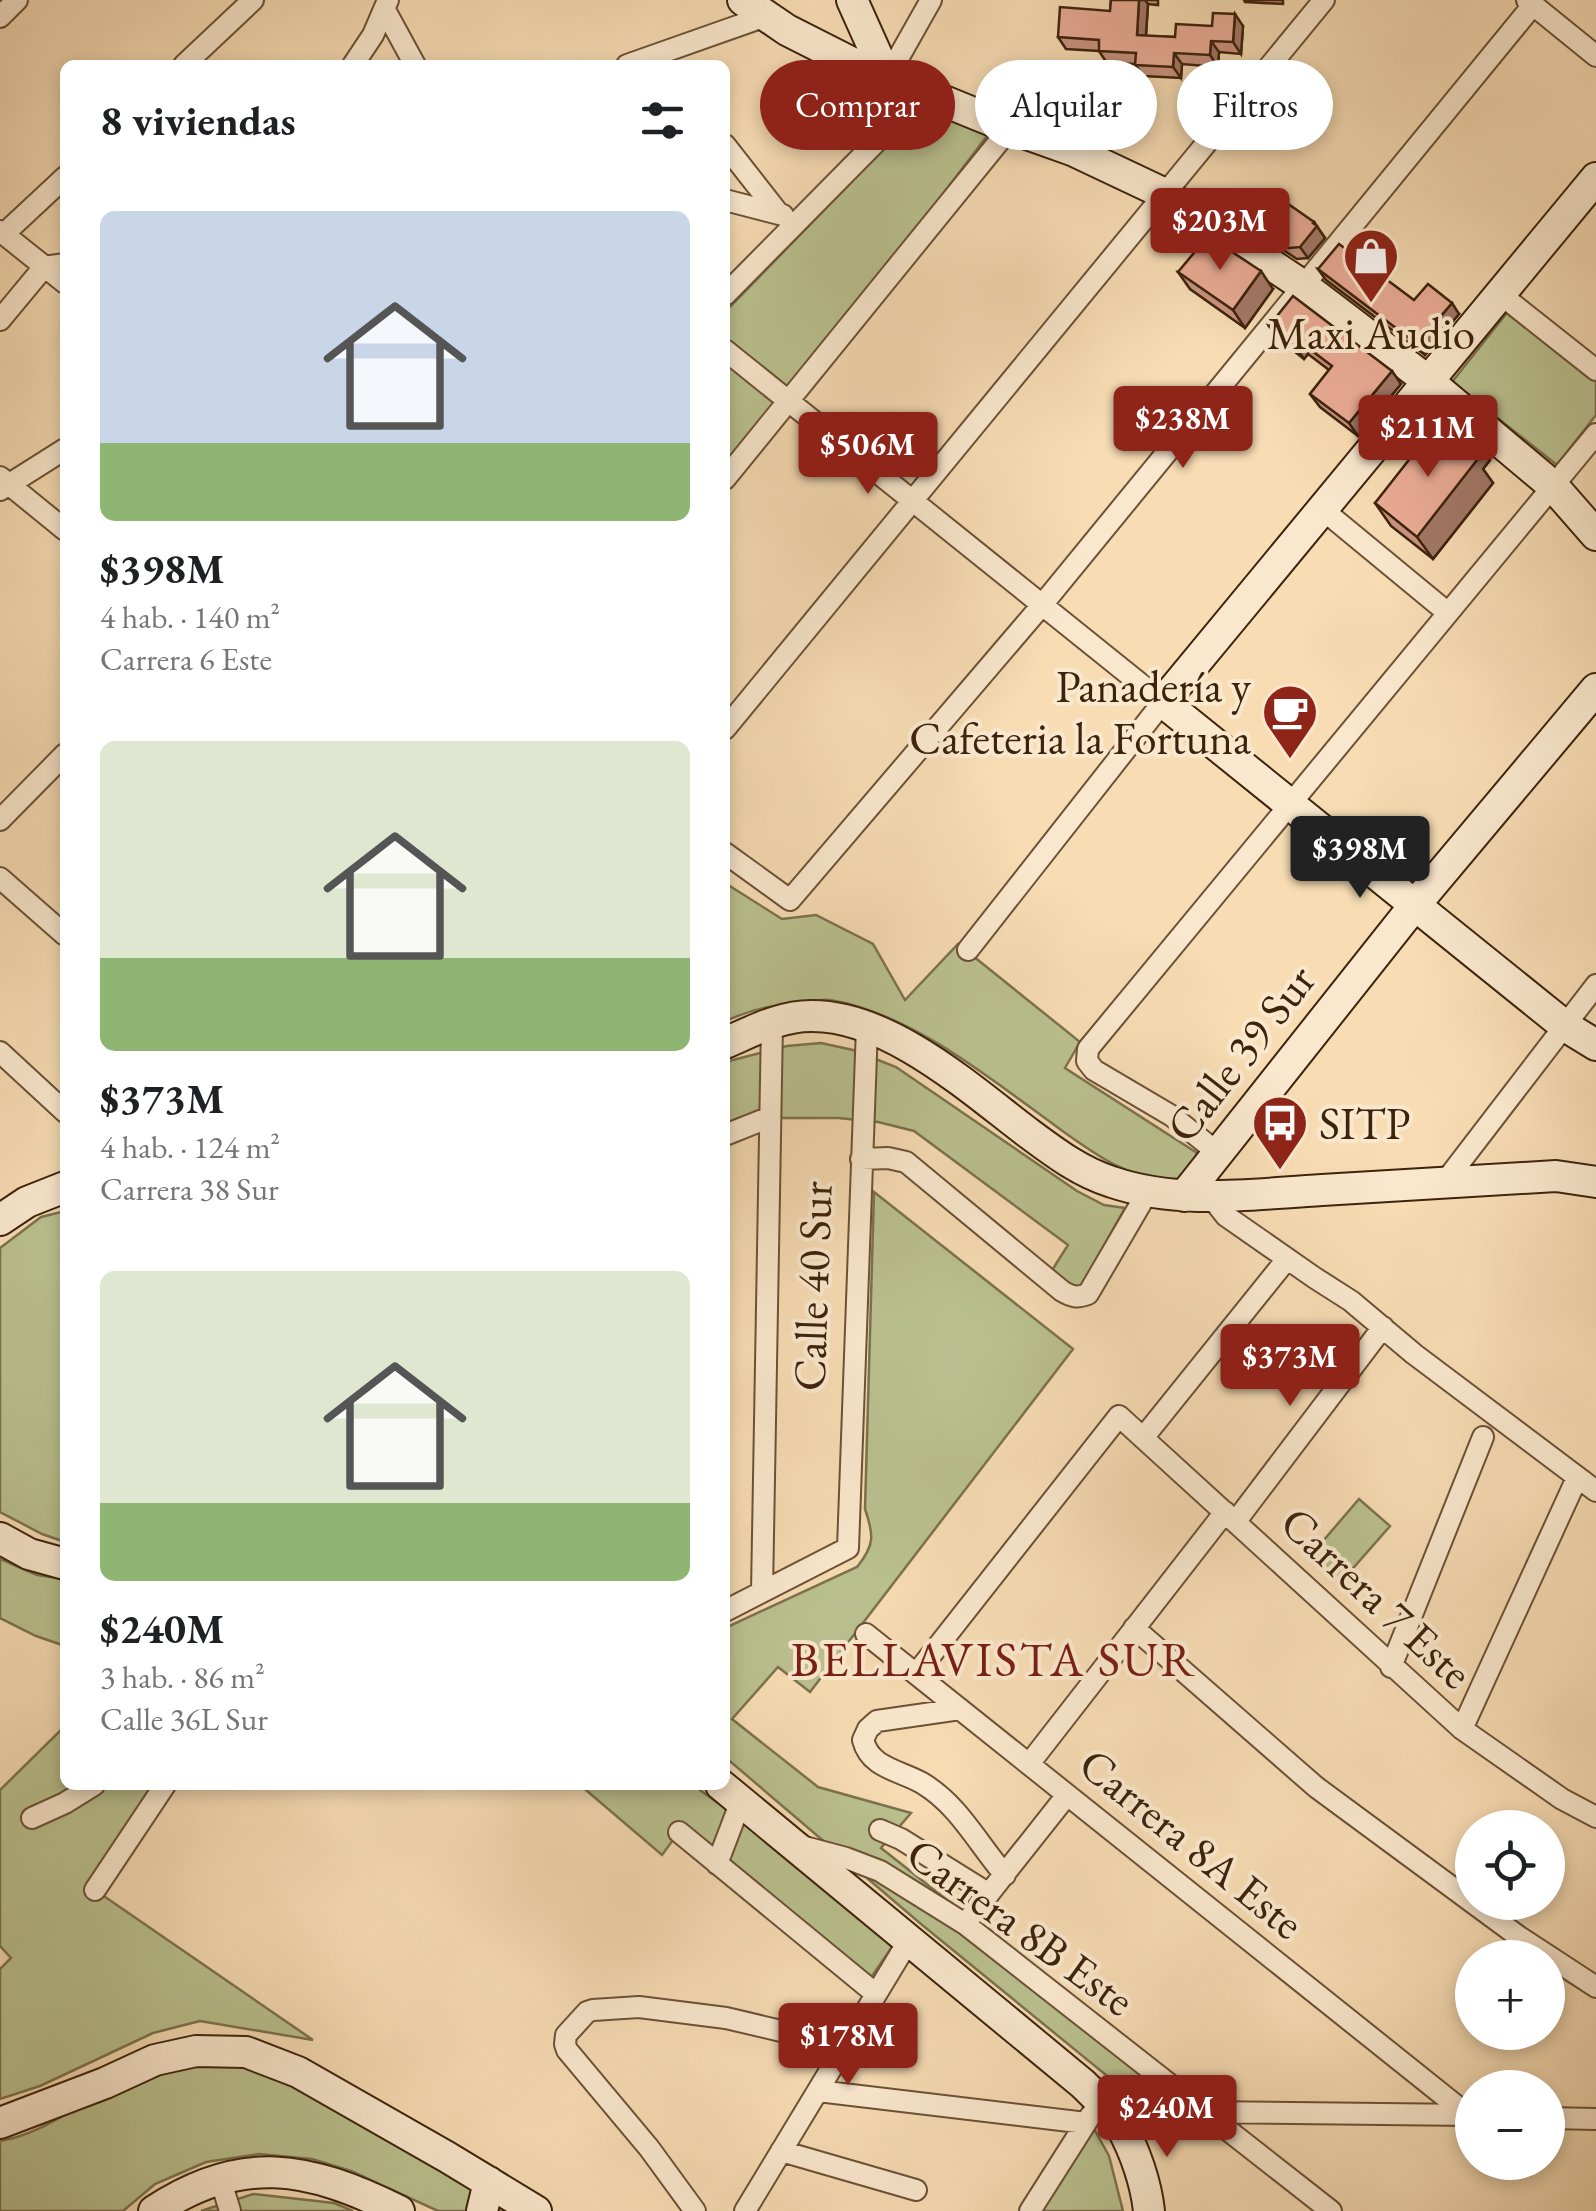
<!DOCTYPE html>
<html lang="es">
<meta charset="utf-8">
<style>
:root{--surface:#fff;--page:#f6f6f6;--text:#202124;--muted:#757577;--accent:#8f2418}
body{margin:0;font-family:"EB Garamond",serif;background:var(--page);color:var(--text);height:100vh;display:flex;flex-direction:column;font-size:38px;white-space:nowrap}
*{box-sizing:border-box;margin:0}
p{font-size:32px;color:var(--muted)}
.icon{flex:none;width:55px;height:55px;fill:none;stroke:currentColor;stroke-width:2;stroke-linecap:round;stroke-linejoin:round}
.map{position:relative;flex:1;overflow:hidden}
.sheet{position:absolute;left:60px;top:60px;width:670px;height:1730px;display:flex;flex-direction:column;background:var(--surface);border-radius:15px;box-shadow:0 5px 15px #0003}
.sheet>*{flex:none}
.guide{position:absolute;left:760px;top:60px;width:685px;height:90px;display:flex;gap:20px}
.fabs{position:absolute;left:1455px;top:1810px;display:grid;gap:20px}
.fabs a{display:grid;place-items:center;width:110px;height:110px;border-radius:50%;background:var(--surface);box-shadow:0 5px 15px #0003;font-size:50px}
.price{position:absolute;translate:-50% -85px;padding:0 22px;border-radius:10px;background:var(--accent);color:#fff;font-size:32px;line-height:65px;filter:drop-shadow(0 2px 5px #0008)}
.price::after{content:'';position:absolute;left:50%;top:60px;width:30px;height:22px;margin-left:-15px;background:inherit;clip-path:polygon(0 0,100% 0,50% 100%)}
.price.selected{background:#222;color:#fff}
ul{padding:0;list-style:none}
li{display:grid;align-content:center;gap:20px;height:530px;padding:0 40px}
li span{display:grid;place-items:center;height:310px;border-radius:15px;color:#555}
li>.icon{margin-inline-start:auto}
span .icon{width:180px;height:180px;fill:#fffc;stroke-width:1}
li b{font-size:42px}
h2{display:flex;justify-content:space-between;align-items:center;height:120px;padding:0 40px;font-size:42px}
.chip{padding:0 35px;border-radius:45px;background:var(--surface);box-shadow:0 5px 15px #0003;font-size:35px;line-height:90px}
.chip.selected{background:var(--accent);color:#fff}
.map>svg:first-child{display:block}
.green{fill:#bac18f;stroke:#7c724e;stroke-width:2.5}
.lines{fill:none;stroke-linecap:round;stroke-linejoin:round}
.street-casing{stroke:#6c5136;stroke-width:24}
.secondary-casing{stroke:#3d230c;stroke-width:34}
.street{stroke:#fae8ce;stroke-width:20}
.secondary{stroke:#fae8ce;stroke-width:30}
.wall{fill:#c89380;stroke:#3d230c;stroke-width:2.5}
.shaded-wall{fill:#a37868;stroke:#3d230c;stroke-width:2.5}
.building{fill:#e9ab95;stroke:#3d230c;stroke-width:2.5}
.labels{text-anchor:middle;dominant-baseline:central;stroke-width:8;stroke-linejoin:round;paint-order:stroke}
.poi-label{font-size:45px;fill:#3d230c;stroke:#fae8ce}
.street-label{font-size:45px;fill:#3d230c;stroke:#fae8ce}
.neighbourhood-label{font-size:48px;letter-spacing:2.5px;fill:#7a1f14;stroke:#fae8ce}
</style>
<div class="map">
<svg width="1596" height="2211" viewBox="0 0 1596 2211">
<rect width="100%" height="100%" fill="#f7dcb4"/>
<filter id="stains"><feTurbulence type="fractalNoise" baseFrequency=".002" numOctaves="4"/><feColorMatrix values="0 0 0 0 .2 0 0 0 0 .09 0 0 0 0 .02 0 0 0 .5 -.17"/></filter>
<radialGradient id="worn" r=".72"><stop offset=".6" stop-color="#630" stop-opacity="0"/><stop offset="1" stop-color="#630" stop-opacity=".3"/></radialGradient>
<path class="green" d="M 898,97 L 990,132 L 725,481 L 725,312 L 865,168 L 891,132 Z
M 1510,309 L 1596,378 L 1596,415 L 1557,465 L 1452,382 Z
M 725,883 L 782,919 L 816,915 L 873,944 L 905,1000 L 958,944 L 1080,1042 L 1065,1068 L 1197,1153 L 1181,1183 C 1130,1180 1097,1156 1057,1127 C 992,1080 911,1013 830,1000 C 820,999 809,1002 799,1003 C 768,1006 754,1009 725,1021 Z
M 821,1043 L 853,1050 L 896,1067 L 1077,1191 L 1104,1205 L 1125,1208 L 1076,1296 L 1049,1275 L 1068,1245 L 914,1131 L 878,1122 L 838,1118 L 750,1118 L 725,1126 L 725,1062 L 787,1046 Z
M 874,1192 L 1073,1349 L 810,1692 L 778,1667 L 732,1719 L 818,1787 L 911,1813 L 881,1848 L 1192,2093 L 1139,2102 L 921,1924 L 725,1757 L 725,1628 L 857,1567 C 875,1545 874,1535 865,1509 Z
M 65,1211 L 65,1542 L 42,1534 L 0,1512 L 0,1248 L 41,1217 Z
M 1359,1499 L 1390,1526 L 1341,1582 L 1311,1555 Z
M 0,1559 L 37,1575 L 65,1579 L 65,1646 L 36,1636 L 0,1618 Z
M 65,1726 L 65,1785 L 165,1785 L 95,1890 L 313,2040 L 200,2021 L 153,2033 L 40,2086 L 0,2099 L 0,1969 L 11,1958 L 0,1946 L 0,1790 Z
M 580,1785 L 693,1785 L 787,1853 L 896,1941 L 866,1985 L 678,1833 L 662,1855 Z
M 202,2061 L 249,2063 L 344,2111 L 508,2211 L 438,2211 L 351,2171 L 312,2159 L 259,2154 L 206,2162 L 155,2184 L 123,2211 L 0,2211 L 0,2141 C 42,2134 75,2106 112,2088 C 136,2075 175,2069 202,2061 Z
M 1092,2125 L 1109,2156 L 1123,2211 L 1038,2211 Z
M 253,2194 L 334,2203 L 353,2211 L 201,2211 Z"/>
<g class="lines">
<g class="street-casing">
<path id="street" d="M 1527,0 L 1596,56
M 385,10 L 415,65
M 0,17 L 17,0
M 184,65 L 253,0
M 353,65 L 373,35 L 388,0
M 627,65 L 766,16
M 725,145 L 779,214
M 725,200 L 783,215
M 0,231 L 65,283
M 4,234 L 65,177
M 1500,294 L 1596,370
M 725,295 L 879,139 L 884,130 L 889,114 L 891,96 L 887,78 L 931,0
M 0,320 L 44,267 L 65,264
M 725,350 L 1163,702 L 968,950
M 0,477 L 65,530
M 725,479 L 1010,128
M 0,490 L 65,449
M 1322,509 L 1448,613
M 725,729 L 1324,0
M 0,820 L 65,754
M 725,853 L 790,900 L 1042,605 L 1533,5
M 0,878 L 65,935
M 0,1052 L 65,1112
M 725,1135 L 770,1117
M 1218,1153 L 1172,1116 L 1094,1070 L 1087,1061 L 1088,1049 L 1596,434
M 861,1159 L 888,1158 L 906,1162 L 1062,1291 C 1072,1297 1077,1298 1088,1294 L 1147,1193
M 1444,1183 L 1596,985
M 1211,1197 L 1226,1216 L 1315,1278 L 1351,1301 L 1414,1354 L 1596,1491
M 1143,1438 L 1287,1259
M 1236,1521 L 1383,1327
M 762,1592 L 772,1023
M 725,1611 L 848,1548 L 867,1027
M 1134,1628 L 1316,1787 L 1518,1936 L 1596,1987
M 866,1634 L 1468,2115
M 1391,1667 L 1483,1437
M 916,1674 L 1119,1416 L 1462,1729 L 1562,1799 L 1596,1817
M 960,1709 L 877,1721 L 868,1729 L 863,1740 C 870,1768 899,1770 922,1783 C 959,1805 978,1844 1005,1875
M 1462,1729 L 1577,1478
M 1029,1764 L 1225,1512
M 32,1818 L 65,1803 L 94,1785
M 880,1830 L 901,1839 L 989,1894
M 679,1832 L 876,1994
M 801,1846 L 846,1858 L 880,1871 L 965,1924 L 1331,2211
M 717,1864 L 741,1801
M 95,1890 L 165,1785
M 965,1924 L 1067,1795
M 818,2091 L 1086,2123
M 1548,2118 L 1596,2119
M 1120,2124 L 1203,2112 L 1472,2115
M 781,2151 L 916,2190
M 220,2178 L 230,2211
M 695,2211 L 649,2148 L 567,2050 L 565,2044 L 566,2035 L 587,2012 L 593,2010 L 639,2007 L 726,2018 L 845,2046
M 745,2211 L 909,1940
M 1030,2211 L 1091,2115"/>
</g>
<g class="secondary-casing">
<path id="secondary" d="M 743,0 L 787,30 L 858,66 L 1010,128 L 1072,150 L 1163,193 L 1302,285 L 1428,381 L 1553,486 L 1596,535
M 852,0 L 887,78
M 1596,178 L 1163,702 L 1565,1026 L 1596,1045
M 725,1043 C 753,1031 780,1016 811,1016 C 888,1015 969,1088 1027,1132 C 1054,1152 1080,1172 1112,1182 C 1180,1205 1251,1194 1322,1190 C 1400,1186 1478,1181 1556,1176 L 1596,1182
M 1184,1196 L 1414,906 L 1596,689
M 0,1220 L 27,1202 L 65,1187
M 0,1538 L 29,1554 L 65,1564
M 721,1785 L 1083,2084 C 1096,2097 1112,2111 1121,2126 C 1135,2151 1146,2183 1149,2211
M 0,2123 L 105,2083 L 155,2060 L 196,2051 L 246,2052 L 298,2072 L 447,2157 L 536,2211
M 154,2211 C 242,2153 308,2166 399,2211
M 482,2211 L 489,2182"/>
</g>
<use href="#street" class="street"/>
<use href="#secondary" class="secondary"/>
</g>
<path class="wall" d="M 1111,0 L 1158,0 L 1158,5 L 1148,4 L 1146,36 L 1175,37 L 1212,26 L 1243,26 L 1241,54 L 1219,52 L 1218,67 L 1182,64 L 1181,78 L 1143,76 L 1135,64 L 1107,63 L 1099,51 L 1066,49 L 1058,37 L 1110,11 Z
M 1244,0 L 1283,0 L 1283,4 L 1245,2 Z
M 1314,222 L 1325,238 L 1308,258 L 1297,259 L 1271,242 L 1263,230 Z
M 1318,269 L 1414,300 L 1459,314 L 1425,355 L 1326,280 Z
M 1178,272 L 1273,289 L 1245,328 L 1190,289 Z
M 1269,326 L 1401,384 L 1358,436 L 1320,407 L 1310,394 L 1329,370 L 1308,354 L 1304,359 L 1278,339 Z
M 1474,437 L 1490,460 L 1483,469 L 1493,483 L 1433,559 L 1391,526 L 1375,503 L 1449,440 Z"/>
<path class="shaded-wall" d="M 1139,0 L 1145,0 L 1148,4 L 1145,47 L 1137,35 Z
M 1235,14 L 1243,26 L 1241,54 L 1233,42 Z
M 1211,41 L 1219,52 L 1218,67 L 1210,55 Z
M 1174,53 L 1182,64 L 1181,78 L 1173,67 Z
M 1314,222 L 1325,238 L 1308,258 L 1300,247 Z
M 1261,271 L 1273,289 L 1245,328 L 1233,310 Z
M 1452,303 L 1459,314 L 1425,355 L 1417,344 Z
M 1299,341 L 1308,354 L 1304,359 L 1295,346 Z
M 1392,371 L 1401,384 L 1358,436 L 1349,423 Z
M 1474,437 L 1490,460 L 1483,469 L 1493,483 L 1433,559 L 1417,537 L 1464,450 Z"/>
<path class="building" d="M 1111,0 L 1139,0 L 1137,35 L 1175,37 L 1176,24 L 1212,26 L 1213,13 L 1235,14 L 1233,42 L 1211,41 L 1210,55 L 1174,53 L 1173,67 L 1135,65 L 1136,53 L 1099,51 L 1099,40 L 1058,37 L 1060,7 L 1110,11 Z
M 1284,201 L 1314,222 L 1313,223 L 1317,226 L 1300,247 L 1289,248 L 1263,230 Z
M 1208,236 L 1261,271 L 1233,310 L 1178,272 Z
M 1339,244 L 1414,300 L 1428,284 L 1452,303 L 1417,344 L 1318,269 Z
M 1293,296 L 1392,371 L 1349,423 L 1310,394 L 1332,366 L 1299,341 L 1295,346 L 1269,326 Z
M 1460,426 L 1474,437 L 1464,450 L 1477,460 L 1417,537 L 1375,503 L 1434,428 L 1449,440 Z"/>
<defs>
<g id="shop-pin" transform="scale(2.875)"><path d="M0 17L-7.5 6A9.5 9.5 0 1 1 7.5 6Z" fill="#8f2418" stroke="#fae8ce"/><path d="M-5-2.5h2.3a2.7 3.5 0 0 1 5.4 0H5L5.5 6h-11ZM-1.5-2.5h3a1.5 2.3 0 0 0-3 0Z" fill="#fff"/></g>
<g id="cafe-pin" transform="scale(2.875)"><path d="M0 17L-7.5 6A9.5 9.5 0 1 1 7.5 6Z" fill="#8f2418" stroke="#fae8ce"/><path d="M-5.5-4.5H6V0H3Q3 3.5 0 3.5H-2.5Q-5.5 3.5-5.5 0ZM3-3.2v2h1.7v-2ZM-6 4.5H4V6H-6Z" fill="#fff"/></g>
<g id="bus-pin" transform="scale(2.875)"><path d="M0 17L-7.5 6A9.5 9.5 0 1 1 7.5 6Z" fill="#8f2418" stroke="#fae8ce"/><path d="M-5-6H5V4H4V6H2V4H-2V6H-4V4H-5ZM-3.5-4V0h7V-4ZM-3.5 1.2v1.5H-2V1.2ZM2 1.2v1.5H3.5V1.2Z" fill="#fff"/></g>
</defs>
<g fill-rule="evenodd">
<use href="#shop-pin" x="1371" y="256"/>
<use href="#cafe-pin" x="1290" y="712"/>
<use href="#bus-pin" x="1280" y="1123"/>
</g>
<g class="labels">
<g class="poi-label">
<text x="1371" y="333">Maxi Audio</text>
<text x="1251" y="686" text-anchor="end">Panadería y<tspan x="1251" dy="52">Cafeteria la Fortuna</tspan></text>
<text x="1319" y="1123" text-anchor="start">SITP</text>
</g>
<g class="street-label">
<text transform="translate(1240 1053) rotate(-52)">Calle 39 Sur</text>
<text transform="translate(812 1286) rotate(-88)">Calle 40 Sur</text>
<text transform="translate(1377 1597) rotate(43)">Carrera 7 Este</text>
<text transform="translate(1192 1843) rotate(39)">Carrera 8A Este</text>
<text transform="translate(1021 1926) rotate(36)">Carrera 8B Este</text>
</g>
<g class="neighbourhood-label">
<text x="994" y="1659">BELLAVISTA SUR</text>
</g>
</g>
<rect width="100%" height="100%" filter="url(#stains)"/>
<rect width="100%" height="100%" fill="url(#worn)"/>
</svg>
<div class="fabs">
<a><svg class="icon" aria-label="locate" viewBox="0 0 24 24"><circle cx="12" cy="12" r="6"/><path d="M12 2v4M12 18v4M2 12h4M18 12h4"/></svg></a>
<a>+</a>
<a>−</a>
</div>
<b class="price" style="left:1220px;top:273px">$203M</b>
<b class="price" style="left:1183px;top:471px">$238M</b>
<b class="price" style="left:1428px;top:480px">$211M</b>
<b class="price" style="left:868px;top:497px">$506M</b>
<b class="price selected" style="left:1360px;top:901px">$398M</b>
<b class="price" style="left:1290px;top:1409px">$373M</b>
<b class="price" style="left:848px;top:2088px">$178M</b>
<b class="price" style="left:1167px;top:2160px">$240M</b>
<div class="guide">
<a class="chip selected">Comprar</a>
<a class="chip">Alquilar</a>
<a class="chip">Filtros</a>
</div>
<section class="sheet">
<h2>8 viviendas<svg class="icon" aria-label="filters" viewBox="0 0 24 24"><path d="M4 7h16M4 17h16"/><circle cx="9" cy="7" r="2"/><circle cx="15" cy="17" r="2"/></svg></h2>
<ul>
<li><span style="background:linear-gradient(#c9d6e8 75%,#8fb573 0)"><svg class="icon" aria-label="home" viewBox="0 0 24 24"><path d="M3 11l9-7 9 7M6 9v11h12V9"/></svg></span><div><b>$398M</b><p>4 hab. · 140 m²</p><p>Carrera 6 Este</p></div></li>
<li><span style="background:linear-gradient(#dfe7d0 70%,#8fb573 0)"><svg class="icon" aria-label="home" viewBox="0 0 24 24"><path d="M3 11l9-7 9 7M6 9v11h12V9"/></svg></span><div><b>$373M</b><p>4 hab. · 124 m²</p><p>Carrera 38 Sur</p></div></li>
<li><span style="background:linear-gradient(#dfe7d0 75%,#8fb573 0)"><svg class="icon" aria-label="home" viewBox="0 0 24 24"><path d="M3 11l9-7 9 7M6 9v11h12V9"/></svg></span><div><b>$240M</b><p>3 hab. · 86 m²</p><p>Calle 36L Sur</p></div></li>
</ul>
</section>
</div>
